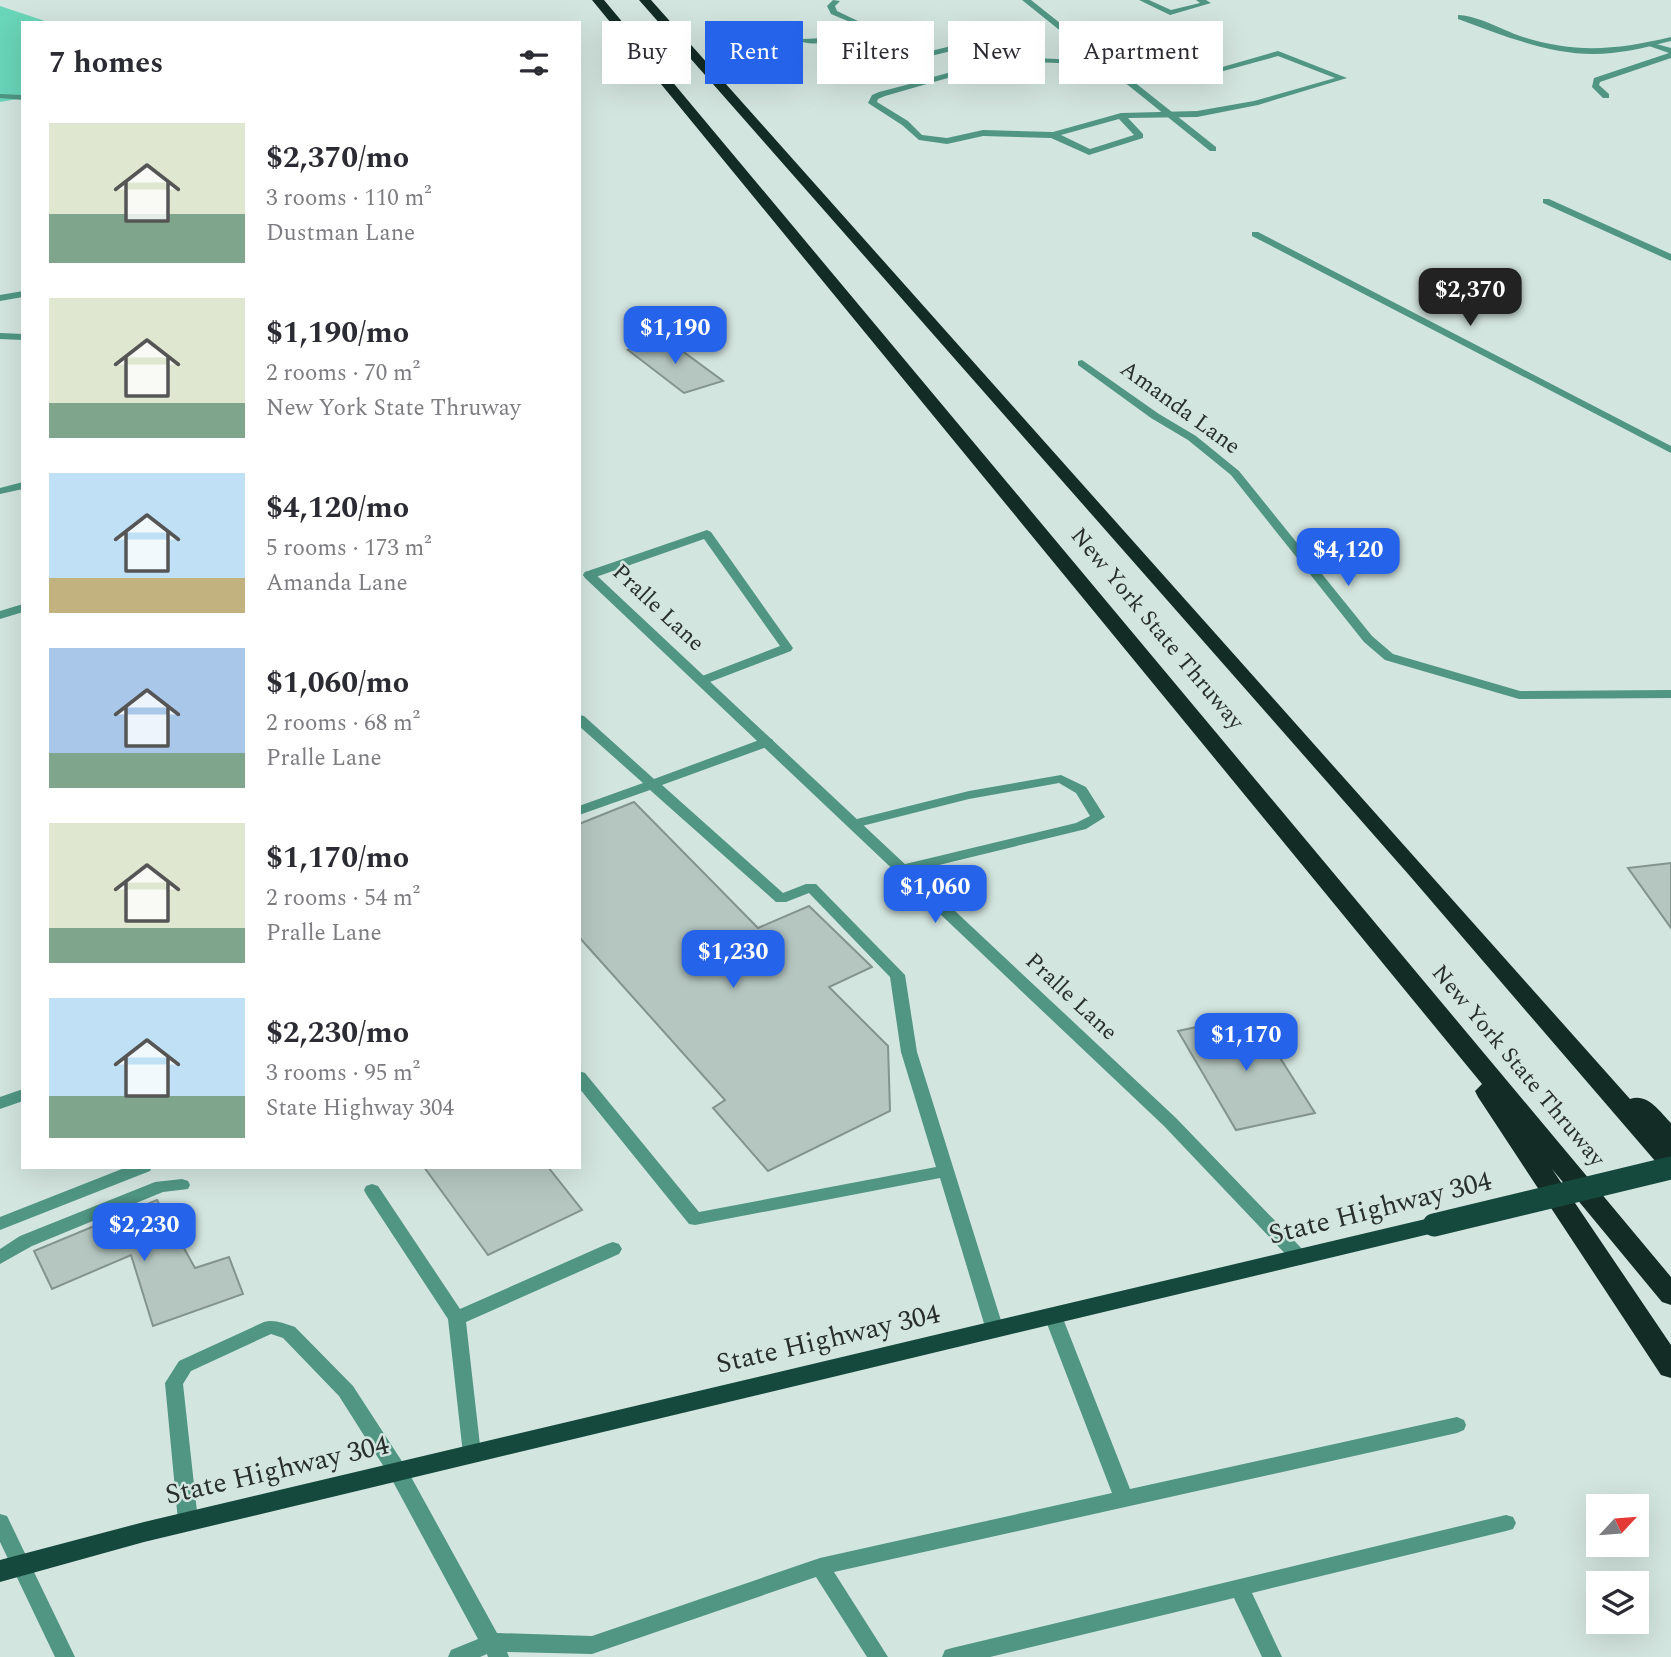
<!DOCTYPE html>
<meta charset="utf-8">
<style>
:root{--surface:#fff;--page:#f2f2f3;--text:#2b2b33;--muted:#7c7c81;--accent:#2563eb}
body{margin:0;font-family:Spectral,serif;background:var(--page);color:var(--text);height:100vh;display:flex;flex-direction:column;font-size:26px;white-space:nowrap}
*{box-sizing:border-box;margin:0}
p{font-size:23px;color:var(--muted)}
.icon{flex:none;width:38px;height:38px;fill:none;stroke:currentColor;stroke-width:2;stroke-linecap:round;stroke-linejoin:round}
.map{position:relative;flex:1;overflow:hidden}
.side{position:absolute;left:21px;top:21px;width:560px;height:1148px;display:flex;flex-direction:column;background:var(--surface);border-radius:0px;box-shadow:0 7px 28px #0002}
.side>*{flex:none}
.guide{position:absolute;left:602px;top:21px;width:665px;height:63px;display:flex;gap:14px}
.needle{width:46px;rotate:64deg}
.controls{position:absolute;left:1586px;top:1494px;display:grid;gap:14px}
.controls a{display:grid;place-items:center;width:63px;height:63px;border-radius:0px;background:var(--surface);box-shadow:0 7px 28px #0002;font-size:35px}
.price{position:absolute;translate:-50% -60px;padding:0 16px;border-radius:14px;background:var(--accent);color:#fff;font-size:23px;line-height:46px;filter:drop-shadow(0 2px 4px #0008)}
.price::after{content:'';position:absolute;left:50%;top:42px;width:21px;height:16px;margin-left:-10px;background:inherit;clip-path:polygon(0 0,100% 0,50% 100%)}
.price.current{background:#222;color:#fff}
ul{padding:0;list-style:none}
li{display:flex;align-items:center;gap:21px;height:175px;padding:0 28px}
li span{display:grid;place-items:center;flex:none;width:196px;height:140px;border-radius:0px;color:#555}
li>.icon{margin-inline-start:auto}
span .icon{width:84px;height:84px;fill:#fffc;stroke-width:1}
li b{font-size:30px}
h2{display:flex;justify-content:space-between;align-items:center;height:84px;padding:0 28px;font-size:30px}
.chip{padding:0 24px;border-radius:0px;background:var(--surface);box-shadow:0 7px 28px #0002;font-size:24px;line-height:63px}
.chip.current{background:var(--accent);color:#fff}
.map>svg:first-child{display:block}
.green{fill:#69d5b9}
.building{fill:#b5c6c0;stroke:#83948f;stroke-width:2}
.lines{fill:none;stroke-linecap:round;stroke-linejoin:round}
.lane{fill:#509683;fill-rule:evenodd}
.street{fill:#509683;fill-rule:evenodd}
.primary{fill:#15493d;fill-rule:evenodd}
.highway{fill:#132c26;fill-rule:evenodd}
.primary-bridge{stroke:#15493d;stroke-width:23}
.labels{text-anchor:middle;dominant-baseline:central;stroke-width:5;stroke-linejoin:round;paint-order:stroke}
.street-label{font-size:23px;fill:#282f2d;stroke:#d3e5df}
.near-street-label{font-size:28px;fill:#282f2d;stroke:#d3e5df}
</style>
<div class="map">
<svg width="1671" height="1657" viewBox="0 0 1671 1657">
<rect width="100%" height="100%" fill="#d3e5df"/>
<path class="green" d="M 0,6 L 51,23 L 23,23 L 23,98 L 0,102 Z"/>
<path class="building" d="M 666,339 L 723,381 L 684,393 L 628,350 Z
M 634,802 L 758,928 L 809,906 L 872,967 L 829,987 L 888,1046 L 890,1111 L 768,1171 L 713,1108 L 725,1100 L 579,937 L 579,824 Z
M 1671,863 L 1671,928 L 1628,868 Z
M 1253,1015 L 1315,1113 L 1236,1130 L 1178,1031 Z
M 424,1167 L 548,1167 L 582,1210 L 488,1255 Z
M 157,1200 L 195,1268 L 229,1257 L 243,1294 L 153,1326 L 131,1255 L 52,1289 L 34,1251 Z"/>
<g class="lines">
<path class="lane" d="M 833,0 L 840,1 L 835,6 L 837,11 L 860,22 C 832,46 806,53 776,27 L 783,25 L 803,39 L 825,38 L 850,22 L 831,14 L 827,6 Z
M 1139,0 L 1149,0 L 1171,10 L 1200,3 L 1196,0 L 1206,0 L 1211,3 L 1170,15 Z
M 1649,42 L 1671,48 L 1671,58 L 1600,82 L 1599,85 L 1609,94 L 1609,98 L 1603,98 L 1592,87 L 1594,78 L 1669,53 L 1649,46 Z
M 964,43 L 1000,58 L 1007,57 L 1105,61 L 1152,73 L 1205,72 L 1278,51 L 1347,78 L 1258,105 L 1197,117 L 1128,118 L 1143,134 L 1143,138 L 1089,155 L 1051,138 L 983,136 L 947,144 L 919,140 L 902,125 L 868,103 L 872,95 L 879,92 L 925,80 L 893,64 L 893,60 ZM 963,48 L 992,61 L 933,77 L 903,63 ZM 1278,56 L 1335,78 L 1254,101 L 1197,111 L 1121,113 L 1053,132 L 983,130 L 947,138 L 922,135 L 908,121 L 877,102 L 878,99 L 885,96 L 1007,61 L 1105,65 L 1152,77 L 1205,76 ZM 1119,119 L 1134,135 L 1090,149 L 1061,135 Z
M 0,94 L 23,95 L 23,100 L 0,98 Z
M 23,291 L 23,297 L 0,301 L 0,295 Z
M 0,333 L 23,334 L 23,340 L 0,339 Z
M 23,482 L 23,489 L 0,494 L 0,488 Z
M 707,530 L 711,532 L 793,648 L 791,651 L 702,685 L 696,681 L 697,678 L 780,646 L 704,539 L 593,578 L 589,579 L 583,575 L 585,572 Z
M 23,604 L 23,612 L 0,619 L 0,611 Z
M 579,715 L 584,716 L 654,779 L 762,739 L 772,739 L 774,742 L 772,745 L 662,785 L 783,893 L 806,884 L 816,884 L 905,975 L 917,1052 L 1004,1330 L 1001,1335 L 995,1337 L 989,1335 L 986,1330 L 940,1178 L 695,1225 L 689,1224 L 579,1088 L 579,1071 L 585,1073 L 699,1212 L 936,1167 L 901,1052 L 890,977 L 809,893 L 786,902 L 776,902 L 650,790 L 579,815 L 579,806 L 643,783 L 579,726 Z
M 1061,775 L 1086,787 L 1105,817 L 1086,829 L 902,874 L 895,869 L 897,866 L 1076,823 L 1090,816 L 1076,793 L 1059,783 L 969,799 L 854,828 L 847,824 L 849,821 L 969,791 Z
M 23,1089 L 23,1101 L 0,1109 L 0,1097 Z
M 127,1167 L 152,1167 L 150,1171 L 0,1230 L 0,1217 Z
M 182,1179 L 188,1181 L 190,1185 L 188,1189 L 163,1192 L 32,1246 L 0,1264 L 0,1249 L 20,1236 L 155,1182 Z
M 372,1184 L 378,1186 L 460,1309 L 607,1244 L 613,1242 L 619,1244 L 622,1249 L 619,1254 L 466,1322 L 481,1454 L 479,1460 L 472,1462 L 465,1460 L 463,1454 L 448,1319 L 366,1194 L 364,1190 L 366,1186 Z
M 1053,1309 L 1059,1311 L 1062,1316 L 1130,1489 L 1457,1417 L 1464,1420 L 1466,1425 L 1464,1430 L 1457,1433 L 834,1572 L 888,1657 L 867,1657 L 816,1577 L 592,1654 L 507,1652 L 509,1657 L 488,1657 L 487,1654 L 480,1657 L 448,1657 L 451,1650 L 478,1639 L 391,1478 L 339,1396 L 283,1338 L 271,1334 L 191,1371 L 183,1384 L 198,1521 L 195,1527 L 188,1529 L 181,1527 L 178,1521 L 165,1383 L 179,1361 L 264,1322 C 274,1319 285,1324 295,1327 L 353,1386 L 405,1466 L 497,1633 L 592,1636 L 820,1558 L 1112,1493 L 1044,1316 L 1047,1311 Z
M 1506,1515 L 1513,1517 L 1516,1523 L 1513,1529 L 1506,1531 L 1252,1593 L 1282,1657 L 1262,1657 L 1234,1598 L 990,1657 L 942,1657 L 945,1650 L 952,1648 Z"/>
<path class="street" d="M 1022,0 L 1031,0 L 1216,147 L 1216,151 L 1210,151 Z
M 1458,15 C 1476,15 1503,30 1520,36 C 1575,54 1616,50 1671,37 L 1671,41 C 1651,46 1632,51 1612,53 C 1558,59 1508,37 1458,19 Z
M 1543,199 L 1549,199 L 1671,254 L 1671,261 L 1543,203 Z
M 1252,232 L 1258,232 L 1671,446 L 1671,453 L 1252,236 Z
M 1082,360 L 1159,414 L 1196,436 L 1239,471 L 1372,636 L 1393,654 L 1520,691 L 1671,690 L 1671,698 L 1519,699 L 1385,660 L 1364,642 L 1231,475 L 1188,440 L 1151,418 L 1078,365 L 1078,361 Z
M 589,571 L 593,572 L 1176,1118 L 1306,1253 L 1309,1258 L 1306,1263 L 1300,1265 L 1294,1263 L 1164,1126 L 585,578 L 583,575 L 585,572 Z
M 0,1514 L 7,1516 L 75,1657 L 55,1657 L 0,1542 Z"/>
<path class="primary" d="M 1434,1217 L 1442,1219 L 1445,1225 L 1442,1231 L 144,1542 L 0,1582 L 0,1560 L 144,1522 Z"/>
<path class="highway" d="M 592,0 L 604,0 L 1671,1277 L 1671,1305 L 1662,1302 L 1552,1169 L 1671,1345 L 1671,1378 L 1661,1375 L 1478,1097 L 1475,1091 L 1482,1084 Z
M 639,0 L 651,0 L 1630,1099 C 1648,1093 1659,1111 1671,1123 L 1671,1172 L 1662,1169 L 1409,875 Z"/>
<path class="primary-bridge" d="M 1434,1225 L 1671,1168"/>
</g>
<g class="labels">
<g class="street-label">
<text transform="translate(1180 408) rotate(36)">Amanda Lane</text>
<text transform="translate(658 608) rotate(43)">Pralle Lane</text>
<text transform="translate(1157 629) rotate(50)">New York State Thruway</text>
<text transform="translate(1071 997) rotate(43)">Pralle Lane</text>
<text transform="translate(1518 1066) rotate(50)">New York State Thruway</text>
</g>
<g class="near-street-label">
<text transform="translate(1380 1208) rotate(-14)">State Highway 304</text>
<text transform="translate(828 1339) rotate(-13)">State Highway 304</text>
<text transform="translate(277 1470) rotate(-13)">State Highway 304</text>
</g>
</g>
</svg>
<div class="controls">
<a><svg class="needle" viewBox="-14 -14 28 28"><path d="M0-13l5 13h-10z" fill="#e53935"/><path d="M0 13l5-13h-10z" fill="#7c7c81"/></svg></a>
<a><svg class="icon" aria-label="layers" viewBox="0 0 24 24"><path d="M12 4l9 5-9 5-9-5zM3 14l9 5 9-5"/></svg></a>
</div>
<b class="price current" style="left:1470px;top:328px">$2,370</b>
<b class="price" style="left:675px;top:366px">$1,190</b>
<b class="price" style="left:1348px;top:588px">$4,120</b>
<b class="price" style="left:935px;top:925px">$1,060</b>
<b class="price" style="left:733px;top:990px">$1,230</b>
<b class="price" style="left:1246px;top:1073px">$1,170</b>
<b class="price" style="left:144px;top:1263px">$2,230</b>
<div class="guide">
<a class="chip">Buy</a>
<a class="chip current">Rent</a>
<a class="chip">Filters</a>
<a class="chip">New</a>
<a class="chip">Apartment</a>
</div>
<section class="side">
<h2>7 homes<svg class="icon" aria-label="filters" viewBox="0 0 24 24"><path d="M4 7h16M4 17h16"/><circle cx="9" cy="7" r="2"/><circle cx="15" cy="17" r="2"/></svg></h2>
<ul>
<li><span style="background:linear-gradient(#dfe7d0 65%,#7fa58c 0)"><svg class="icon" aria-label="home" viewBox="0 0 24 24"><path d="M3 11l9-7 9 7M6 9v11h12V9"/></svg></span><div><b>$2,370/mo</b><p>3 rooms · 110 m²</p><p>Dustman Lane</p></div></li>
<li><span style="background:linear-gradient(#dfe7d0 75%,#7fa58c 0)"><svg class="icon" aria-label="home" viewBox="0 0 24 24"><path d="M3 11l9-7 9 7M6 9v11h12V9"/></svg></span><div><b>$1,190/mo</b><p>2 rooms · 70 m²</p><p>New York State Thruway</p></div></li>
<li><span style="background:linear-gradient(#bfe0f5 75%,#c2b280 0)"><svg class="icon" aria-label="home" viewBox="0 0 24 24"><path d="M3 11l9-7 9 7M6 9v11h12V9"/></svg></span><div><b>$4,120/mo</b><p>5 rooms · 173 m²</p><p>Amanda Lane</p></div></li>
<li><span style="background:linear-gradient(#a9c7e8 75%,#7fa58c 0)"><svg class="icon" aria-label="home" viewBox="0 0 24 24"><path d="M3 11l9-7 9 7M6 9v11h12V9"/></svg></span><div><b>$1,060/mo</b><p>2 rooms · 68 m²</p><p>Pralle Lane</p></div></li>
<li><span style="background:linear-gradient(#dfe7d0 75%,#7fa58c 0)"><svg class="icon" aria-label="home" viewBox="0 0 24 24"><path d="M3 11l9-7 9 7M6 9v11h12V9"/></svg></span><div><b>$1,170/mo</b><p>2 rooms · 54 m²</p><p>Pralle Lane</p></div></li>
<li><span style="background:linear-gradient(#bfe0f5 70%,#7fa58c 0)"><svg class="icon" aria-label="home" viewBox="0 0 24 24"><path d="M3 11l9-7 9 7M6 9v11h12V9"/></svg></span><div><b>$2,230/mo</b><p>3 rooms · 95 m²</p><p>State Highway 304</p></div></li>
</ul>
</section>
</div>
